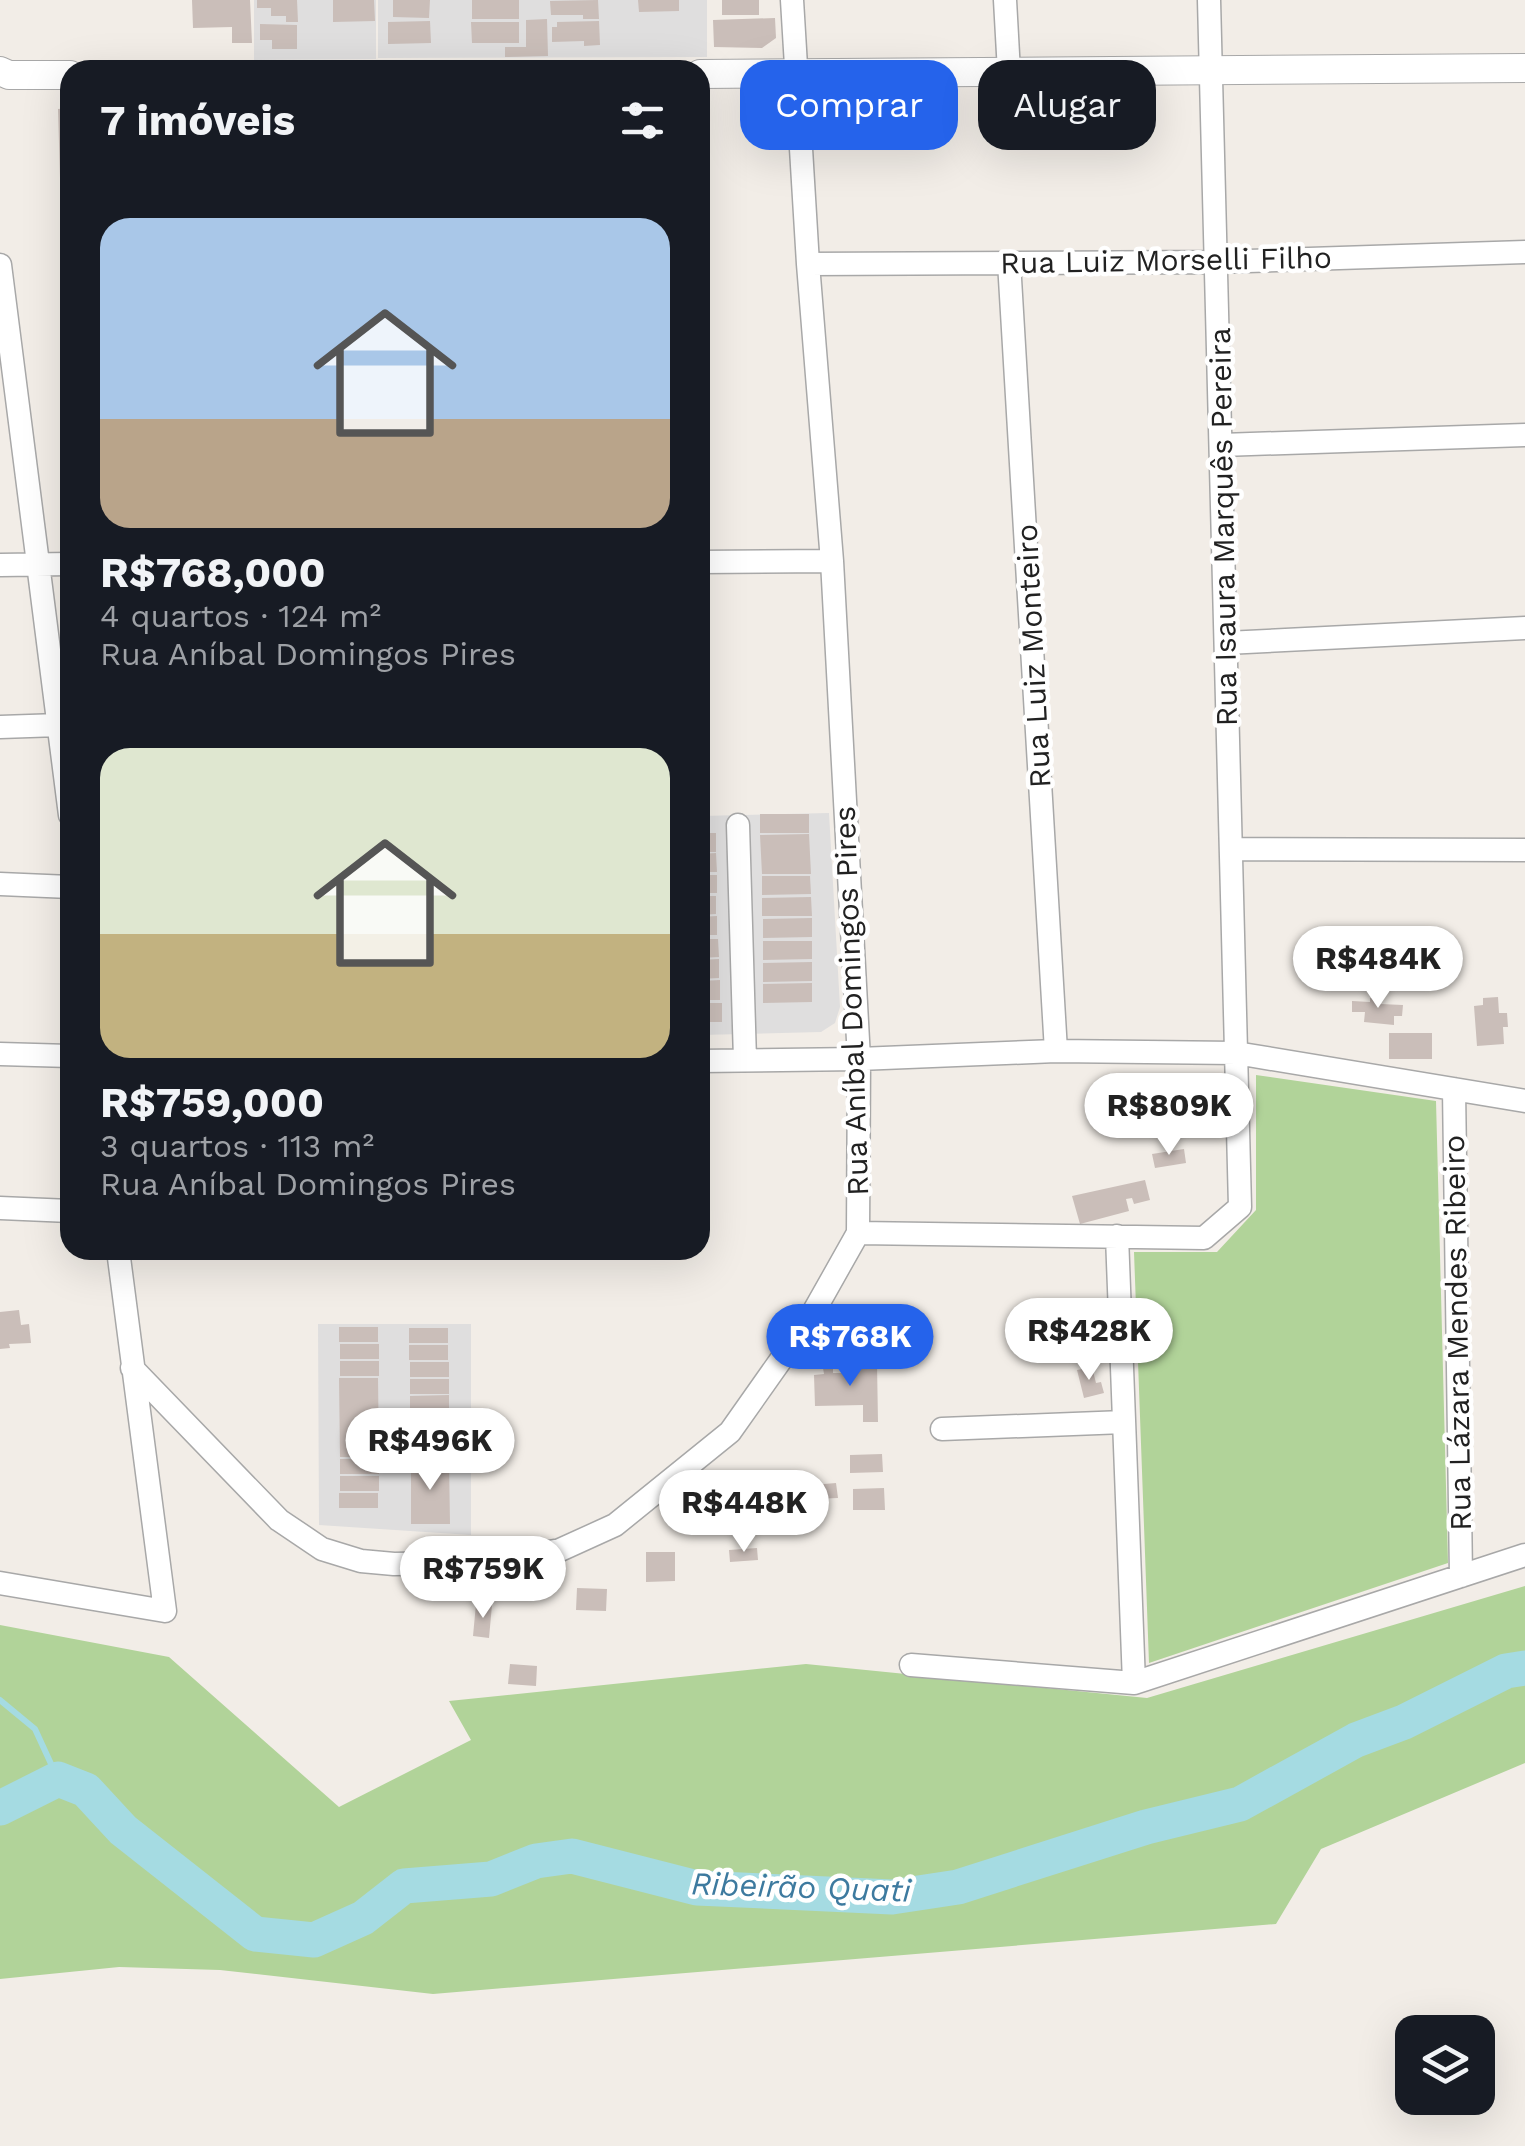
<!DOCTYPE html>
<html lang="pt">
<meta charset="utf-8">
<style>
:root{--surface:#171b24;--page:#20242c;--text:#f1f3f6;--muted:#9ea1a6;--accent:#2563eb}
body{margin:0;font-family:"Work Sans",sans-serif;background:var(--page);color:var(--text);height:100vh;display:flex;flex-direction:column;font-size:38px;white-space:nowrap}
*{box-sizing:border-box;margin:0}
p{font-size:32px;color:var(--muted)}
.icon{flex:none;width:55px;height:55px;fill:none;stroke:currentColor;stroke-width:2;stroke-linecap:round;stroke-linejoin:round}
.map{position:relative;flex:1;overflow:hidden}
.panel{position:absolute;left:60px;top:60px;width:650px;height:1200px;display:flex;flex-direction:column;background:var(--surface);border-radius:30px;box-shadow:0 10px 40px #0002}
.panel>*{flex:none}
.guide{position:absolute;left:740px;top:60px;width:635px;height:90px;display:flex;gap:20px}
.buttons{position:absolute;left:1395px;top:2015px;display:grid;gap:20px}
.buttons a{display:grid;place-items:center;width:100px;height:100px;border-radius:20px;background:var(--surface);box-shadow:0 10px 40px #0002;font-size:50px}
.price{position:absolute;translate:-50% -85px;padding:0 22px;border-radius:35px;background:#fff;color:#222;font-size:32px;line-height:65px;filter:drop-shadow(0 2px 5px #0008)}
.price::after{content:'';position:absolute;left:50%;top:60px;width:30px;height:22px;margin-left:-15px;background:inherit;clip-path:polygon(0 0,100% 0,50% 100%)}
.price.on{background:var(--accent);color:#fff}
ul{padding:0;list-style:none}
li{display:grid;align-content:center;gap:20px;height:530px;padding:0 40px}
li span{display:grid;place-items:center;height:310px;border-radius:30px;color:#555}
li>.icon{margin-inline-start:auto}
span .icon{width:180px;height:180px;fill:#fffc;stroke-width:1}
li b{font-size:42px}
h2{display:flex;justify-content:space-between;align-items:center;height:120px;padding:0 40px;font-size:42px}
.pill{padding:0 35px;border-radius:30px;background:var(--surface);box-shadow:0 10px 40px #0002;font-size:35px;line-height:90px}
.pill.on{background:var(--accent);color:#fff}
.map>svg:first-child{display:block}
.residential{fill:#dfdede}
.forest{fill:#b1d399}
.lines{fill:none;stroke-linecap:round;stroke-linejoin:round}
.stream{stroke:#a5dbe2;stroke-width:6}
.river{stroke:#a5dbe2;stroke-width:35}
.building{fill:#cabeb9}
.minor-casing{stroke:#a8a8a8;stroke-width:25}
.tertiary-casing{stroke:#a8a8a8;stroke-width:30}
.minor{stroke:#fff;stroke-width:22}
.tertiary{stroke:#fff;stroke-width:28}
.labels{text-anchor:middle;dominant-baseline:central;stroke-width:9;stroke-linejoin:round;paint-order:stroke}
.street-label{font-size:30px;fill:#212121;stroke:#fff}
.water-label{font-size:32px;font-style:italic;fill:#3d7a9f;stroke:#fff}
</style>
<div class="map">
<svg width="1525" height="2146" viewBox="0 0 1525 2146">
<rect width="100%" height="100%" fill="#f2ede7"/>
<path class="residential" d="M 254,0 L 376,0 L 376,59 L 254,60 Z
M 378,0 L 707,0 L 707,57 L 378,58 Z
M 829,813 L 840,1007 L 835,1023 L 821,1032 L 700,1035 L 700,816 Z
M 318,1324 L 471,1324 L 471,1535 L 319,1525 Z"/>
<path class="forest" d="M 1256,1075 L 1436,1101 L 1448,1563 L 1149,1663 L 1134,1252 L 1217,1252 L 1256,1210 Z
M 1525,1586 L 1525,1763 L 1321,1849 L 1276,1924 L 433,1994 L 220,1970 L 119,1967 L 0,1979 L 0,1625 L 169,1657 L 339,1807 L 471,1740 L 449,1701 L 806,1664 L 1147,1698 Z"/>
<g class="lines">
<path class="stream" d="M 0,1700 L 35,1729 L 58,1779"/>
<path class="river" d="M 0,1808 L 58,1779 L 86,1790 L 123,1830 L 255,1934 L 314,1940 L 363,1918 L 404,1886 L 491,1879 L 536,1861 L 572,1856 L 697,1888 L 892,1897 L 958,1887 L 1146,1827 L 1240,1804 L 1356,1740 L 1404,1722 L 1506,1671 L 1525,1668"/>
</g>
<path class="building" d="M 192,0 L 250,0 L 252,43 L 232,43 L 232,27 L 193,28 Z
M 257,0 L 297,0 L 298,22 L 286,22 L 286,16 L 271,16 L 271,8 L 257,8 Z
M 333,0 L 374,0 L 375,21 L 333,22 Z
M 393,0 L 430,0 L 429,18 L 393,17 Z
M 472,0 L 519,0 L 519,19 L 472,19 Z
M 598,0 L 599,19 L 583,19 L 583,15 L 551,15 L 550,1 Z
M 638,0 L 679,0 L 679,11 L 639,12 Z
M 722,0 L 759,0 L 759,15 L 722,15 Z
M 775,18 L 776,38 L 762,48 L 714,47 L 713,20 Z
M 547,19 L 548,56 L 505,57 L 505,47 L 526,47 L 526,20 Z
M 430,21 L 431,43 L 388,44 L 388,22 Z
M 599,21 L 600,45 L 584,46 L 584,41 L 552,42 L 552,27 L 557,27 L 557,22 Z
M 471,22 L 519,22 L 519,43 L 472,43 Z
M 260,24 L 297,25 L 297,49 L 272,49 L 272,40 L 260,40 Z
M 70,108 L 70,178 L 60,178 L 58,109 Z
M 760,814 L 809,814 L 809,833 L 760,833 Z
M 700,833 L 716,833 L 716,852 L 700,852 Z
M 809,834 L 811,874 L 762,874 L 760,835 Z
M 716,853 L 717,872 L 700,872 L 700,854 Z
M 700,875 L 717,875 L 717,893 L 700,893 Z
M 762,876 L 810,876 L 811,894 L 762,895 Z
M 700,896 L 716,896 L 716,914 L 700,915 Z
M 811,897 L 812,916 L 762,916 L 762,898 Z
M 717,916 L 717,935 L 700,935 L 700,917 Z
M 812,918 L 812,937 L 763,938 L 763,919 Z
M 700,939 L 718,939 L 719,957 L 700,958 Z
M 763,941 L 812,941 L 812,959 L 763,960 Z
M 719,959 L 719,978 L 700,979 L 700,960 Z
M 812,962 L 812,981 L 763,982 L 763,963 Z
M 720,980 L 720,1000 L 700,1000 L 700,981 Z
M 812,983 L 812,1002 L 763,1003 L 763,984 Z
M 1498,997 L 1499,1013 L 1507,1013 L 1508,1027 L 1503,1027 L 1504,1044 L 1477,1046 L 1474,1006 L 1483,1005 L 1483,998 Z
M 1370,998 L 1380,998 L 1380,1004 L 1403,1005 L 1402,1016 L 1394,1016 L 1394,1025 L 1364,1022 L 1365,1012 L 1352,1012 L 1352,1001 L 1370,1002 Z
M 700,1003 L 722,1003 L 722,1022 L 700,1022 Z
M 1389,1033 L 1432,1033 L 1432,1059 L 1389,1059 Z
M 1184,1149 L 1186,1163 L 1155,1168 L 1152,1154 Z
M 1145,1180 L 1150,1200 L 1134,1204 L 1132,1198 L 1126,1199 L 1129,1211 L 1080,1224 L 1072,1196 Z
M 19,1310 L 21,1325 L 29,1324 L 31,1343 L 9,1344 L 10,1348 L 0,1349 L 0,1312 Z
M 339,1327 L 378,1327 L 378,1342 L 339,1342 Z
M 409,1328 L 448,1328 L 448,1343 L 409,1343 Z
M 340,1344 L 379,1344 L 379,1359 L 340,1359 Z
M 409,1345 L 448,1345 L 448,1360 L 409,1360 Z
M 340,1361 L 379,1361 L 379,1376 L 340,1376 Z
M 410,1362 L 449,1362 L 449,1377 L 410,1377 Z
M 877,1364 L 878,1422 L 863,1422 L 863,1405 L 815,1406 L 814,1375 L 824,1374 L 823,1368 L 833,1368 L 833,1373 L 850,1373 L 850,1365 Z
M 1092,1367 L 1096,1383 L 1101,1382 L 1104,1393 L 1084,1398 L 1077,1370 Z
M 339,1378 L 378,1378 L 379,1457 L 340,1457 Z
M 410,1379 L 449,1379 L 449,1394 L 410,1394 Z
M 449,1395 L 449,1426 L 410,1427 L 410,1396 Z
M 410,1429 L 449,1429 L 449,1444 L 410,1444 Z
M 410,1445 L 449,1445 L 449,1460 L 410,1460 Z
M 882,1454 L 883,1472 L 850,1473 L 850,1455 Z
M 340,1459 L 379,1459 L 379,1474 L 340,1474 Z
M 411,1462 L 449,1462 L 450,1524 L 411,1524 Z
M 340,1476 L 379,1476 L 379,1491 L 340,1491 Z
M 836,1483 L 838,1498 L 813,1499 L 812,1485 Z
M 884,1488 L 885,1510 L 853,1510 L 853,1489 Z
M 339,1493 L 378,1493 L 378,1508 L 339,1508 Z
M 757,1548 L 758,1560 L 730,1562 L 729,1550 Z
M 646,1552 L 675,1552 L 675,1581 L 646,1582 Z
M 577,1588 L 607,1589 L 606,1611 L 576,1610 Z
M 476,1604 L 492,1605 L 489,1638 L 473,1636 Z
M 510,1664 L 537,1666 L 536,1686 L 508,1684 Z"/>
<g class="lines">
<g class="minor-casing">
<path id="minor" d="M 1005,0 L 1009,72
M 1009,262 L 1056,1051
M 808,264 L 1216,262 L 1525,252
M 0,265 L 70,815
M 1222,445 L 1525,435
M 700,562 L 832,561
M 0,565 L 70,564
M 1226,643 L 1525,628
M 0,727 L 59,725
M 738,825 L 745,1060
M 1231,849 L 1525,850
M 0,884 L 70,887
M 0,1054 L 70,1056
M 700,1061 L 859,1059 L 1056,1051 L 1236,1053 L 1525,1101
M 1454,1089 L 1461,1576
M 0,1208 L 70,1211
M 858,1233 L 1204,1238 L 1240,1207 L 1209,0
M 1117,1236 L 1134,1683
M 132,1368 L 279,1520 L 322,1549 L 361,1561 L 394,1564 L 496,1562 L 560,1550 L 615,1525 L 730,1432 L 809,1320 L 858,1233 L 859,1059 L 832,561 L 808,264 L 792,0
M 942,1429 L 1124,1422
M 0,1583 L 165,1611 L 118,1250
M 911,1665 L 1134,1683 L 1525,1555"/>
</g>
<g class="tertiary-casing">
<path id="tertiary" d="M 0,71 L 9,75 L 70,75
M 700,74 L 1525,68"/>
</g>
<use href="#minor" class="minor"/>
<use href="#tertiary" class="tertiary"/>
</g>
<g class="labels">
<g class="street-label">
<text transform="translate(1166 260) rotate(-1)">Rua Luiz Morselli Filho</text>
<text transform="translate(1223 527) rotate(-91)">Rua Isaura Marquês Pereira</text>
<text transform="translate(1033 656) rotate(-93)">Rua Luiz Monteiro</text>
<text transform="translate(851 1001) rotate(-92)">Rua Aníbal Domingos Pires</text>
<text transform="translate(1457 1333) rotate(-91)">Rua Lázara Mendes Ribeiro</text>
</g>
<g class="water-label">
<text transform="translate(801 1887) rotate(2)">Ribeirão Quati</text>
</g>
</g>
</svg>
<div class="buttons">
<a><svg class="icon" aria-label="layers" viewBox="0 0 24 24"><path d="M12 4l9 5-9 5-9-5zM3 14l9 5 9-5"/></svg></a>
</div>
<b class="price" style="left:1378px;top:1011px">R$484K</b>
<b class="price" style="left:1169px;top:1158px">R$809K</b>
<b class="price" style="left:1089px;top:1383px">R$428K</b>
<b class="price on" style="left:850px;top:1389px">R$768K</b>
<b class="price" style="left:430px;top:1493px">R$496K</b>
<b class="price" style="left:744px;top:1555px">R$448K</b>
<b class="price" style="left:483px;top:1621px">R$759K</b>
<div class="guide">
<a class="pill on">Comprar</a>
<a class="pill">Alugar</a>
</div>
<section class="panel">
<h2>7 imóveis<svg class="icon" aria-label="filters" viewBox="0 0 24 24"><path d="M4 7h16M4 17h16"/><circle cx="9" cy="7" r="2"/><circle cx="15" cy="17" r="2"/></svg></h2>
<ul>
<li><span style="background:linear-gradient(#a9c7e8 65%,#b9a48a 0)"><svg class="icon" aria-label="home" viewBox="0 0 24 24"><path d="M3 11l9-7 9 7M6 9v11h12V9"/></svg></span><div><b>R$768,000</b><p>4 quartos · 124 m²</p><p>Rua Aníbal Domingos Pires</p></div></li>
<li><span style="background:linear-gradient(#dfe7d0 60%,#c2b280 0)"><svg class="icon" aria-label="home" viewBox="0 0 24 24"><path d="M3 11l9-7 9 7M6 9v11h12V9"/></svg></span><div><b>R$759,000</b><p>3 quartos · 113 m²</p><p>Rua Aníbal Domingos Pires</p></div></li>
</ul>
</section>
</div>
